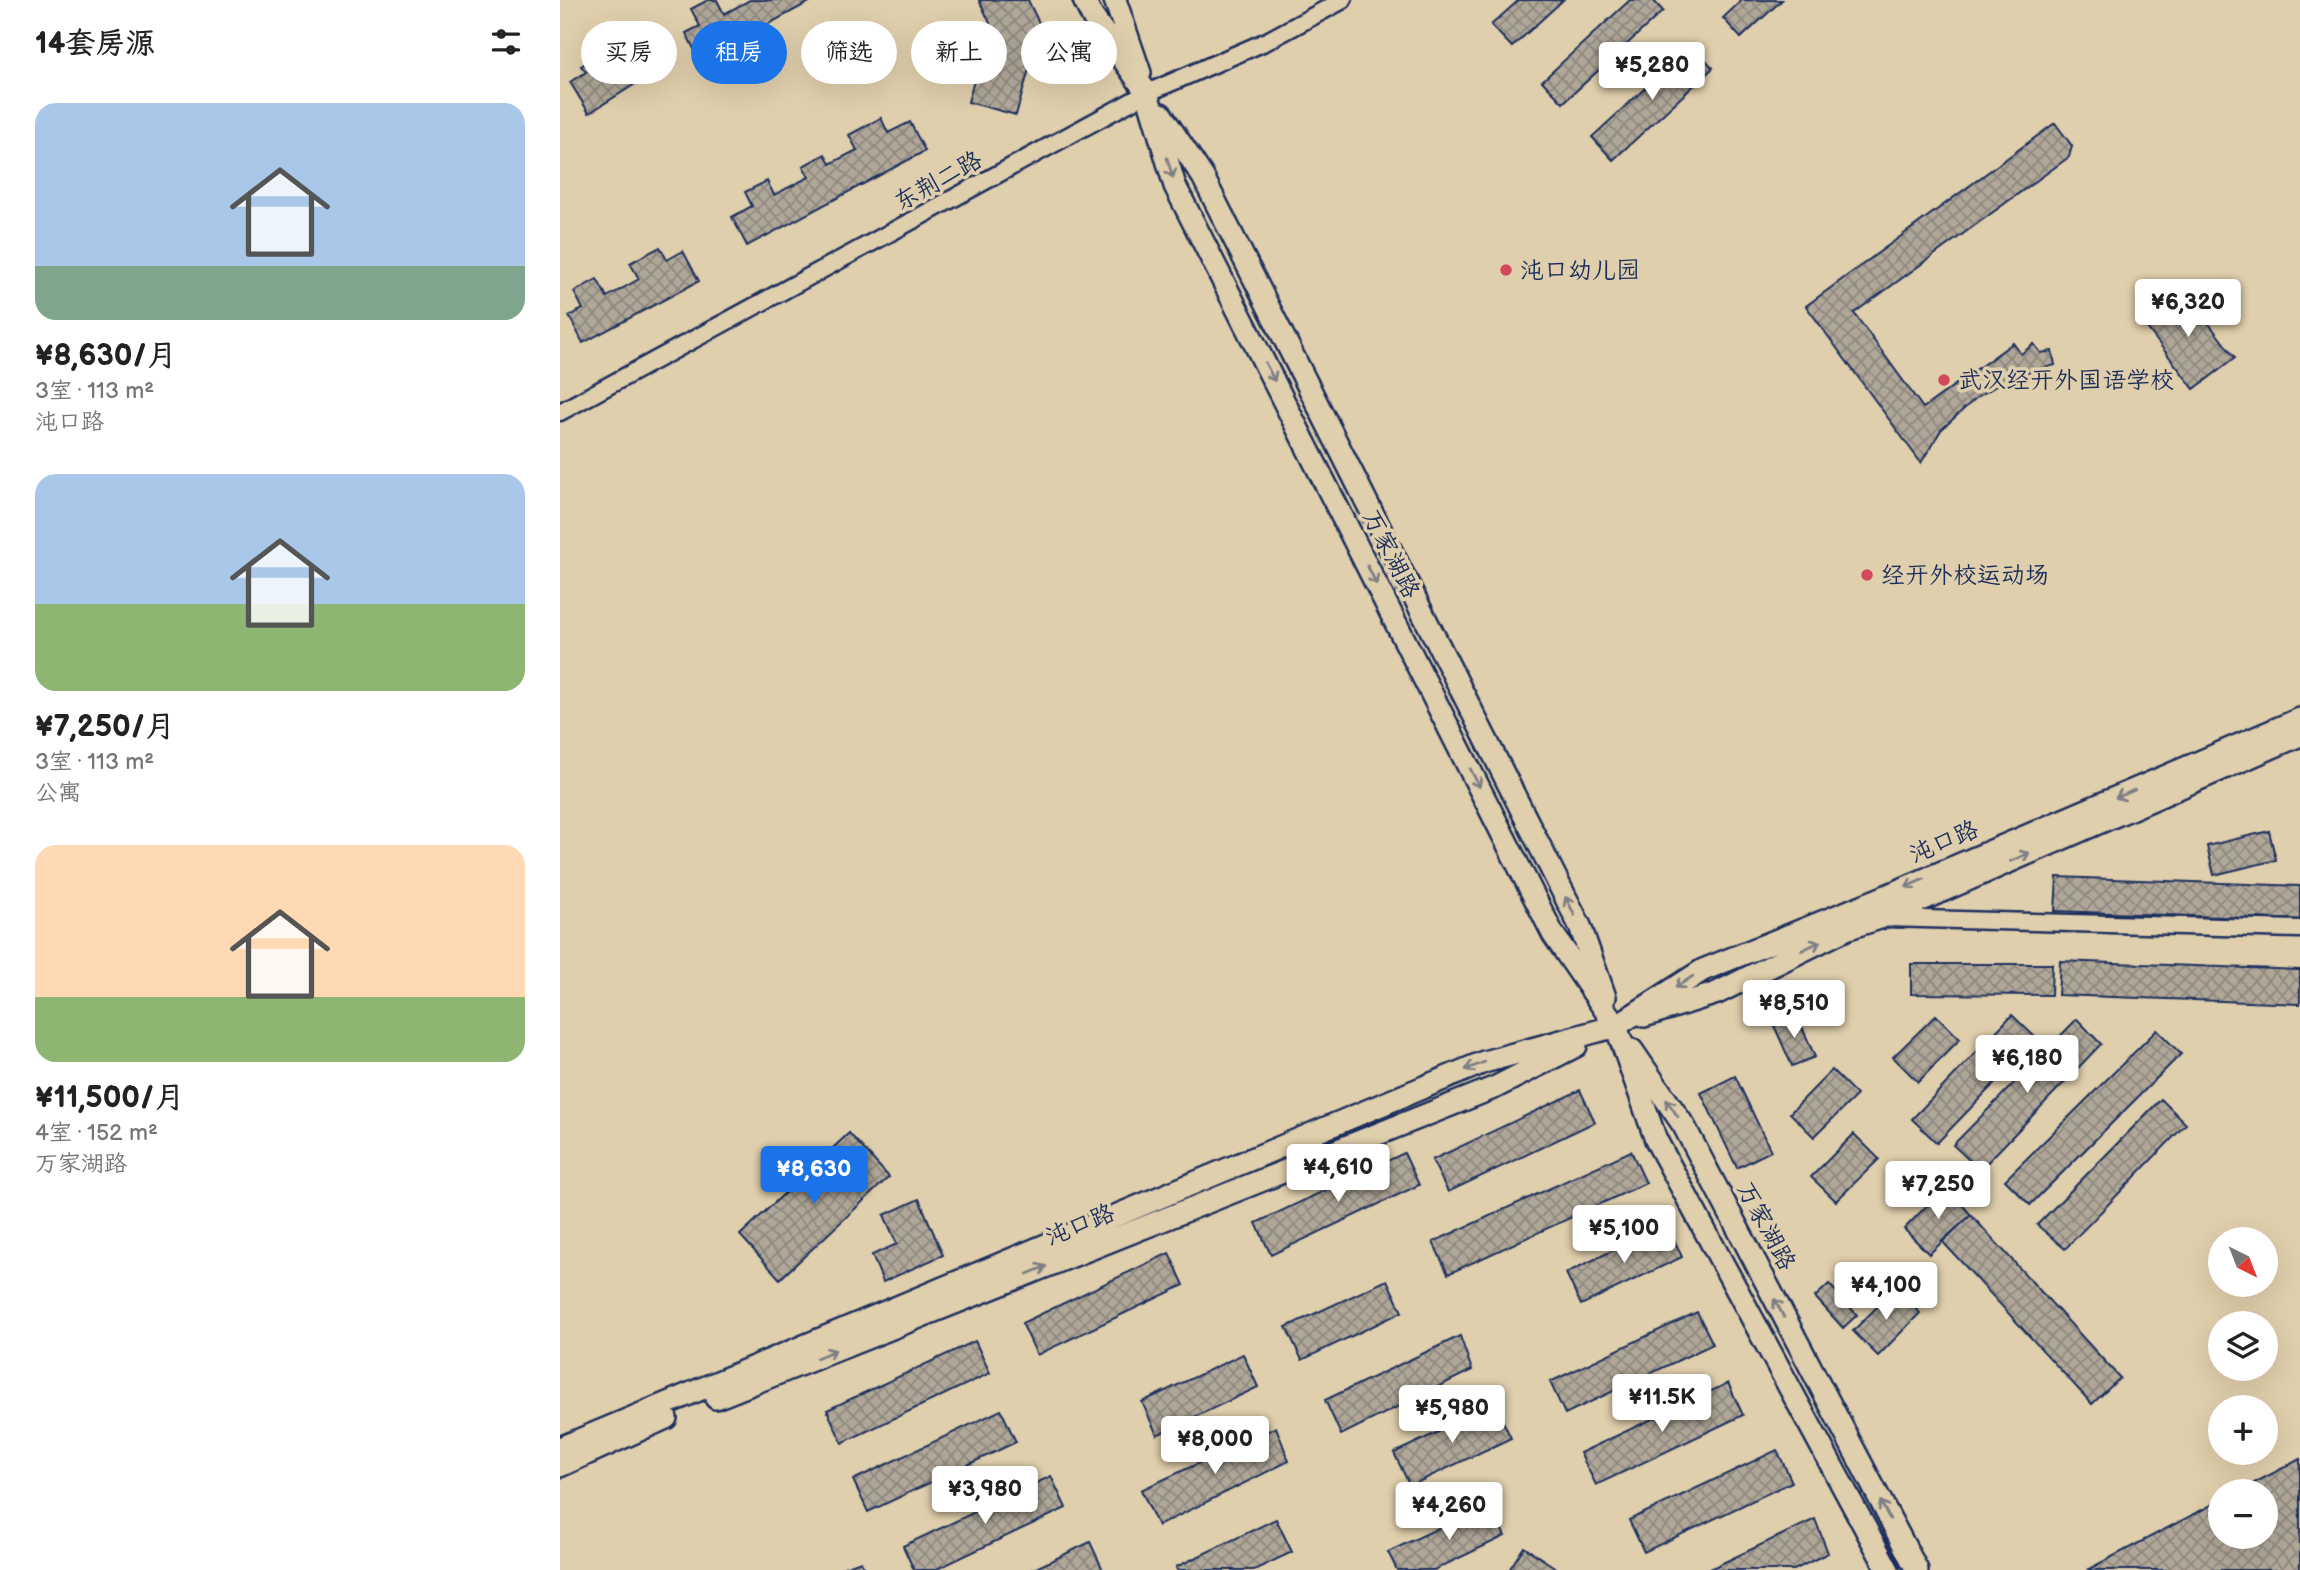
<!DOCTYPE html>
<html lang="zh">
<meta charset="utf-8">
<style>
:root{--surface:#fff;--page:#f2f2f2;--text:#222;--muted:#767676;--accent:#1a73e8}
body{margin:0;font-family:"Balsamiq Sans","LXGW WenKai TC",sans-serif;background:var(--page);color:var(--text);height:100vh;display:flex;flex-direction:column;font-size:26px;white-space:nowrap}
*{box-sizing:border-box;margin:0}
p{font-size:23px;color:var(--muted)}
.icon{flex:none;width:38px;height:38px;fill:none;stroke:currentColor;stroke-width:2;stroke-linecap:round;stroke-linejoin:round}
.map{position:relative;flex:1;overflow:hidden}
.details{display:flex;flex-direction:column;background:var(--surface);width:560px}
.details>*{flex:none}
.hud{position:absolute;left:21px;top:21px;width:665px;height:63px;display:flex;gap:14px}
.needle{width:46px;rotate:138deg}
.tools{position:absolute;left:1648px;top:1227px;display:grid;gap:14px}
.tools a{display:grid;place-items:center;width:70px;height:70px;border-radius:50%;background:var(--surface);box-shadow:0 7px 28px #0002;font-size:35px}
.price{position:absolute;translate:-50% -60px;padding:0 16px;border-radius:7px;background:#fff;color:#222;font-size:23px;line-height:46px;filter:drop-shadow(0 2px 4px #0008)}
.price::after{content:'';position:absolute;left:50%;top:42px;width:21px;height:16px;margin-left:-10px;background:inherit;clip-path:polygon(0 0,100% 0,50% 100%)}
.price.selected{background:var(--accent);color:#fff}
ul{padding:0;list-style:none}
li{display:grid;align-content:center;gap:14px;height:371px;padding:0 35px}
li span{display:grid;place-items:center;height:217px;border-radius:21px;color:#555}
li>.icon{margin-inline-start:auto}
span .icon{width:126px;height:126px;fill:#fffc;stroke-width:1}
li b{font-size:30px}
h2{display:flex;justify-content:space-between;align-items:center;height:84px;padding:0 35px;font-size:30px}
.pill{padding:0 24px;border-radius:32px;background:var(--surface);box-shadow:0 7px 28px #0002;font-size:24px;line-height:63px}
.pill.selected{background:var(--accent);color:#fff}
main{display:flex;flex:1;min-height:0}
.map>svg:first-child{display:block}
.building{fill:url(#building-cross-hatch);stroke:#1b2f5e;stroke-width:2}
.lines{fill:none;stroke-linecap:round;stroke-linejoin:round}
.minor-casing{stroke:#1b2f5e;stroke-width:21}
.major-casing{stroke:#1b2f5e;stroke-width:26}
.minor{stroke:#e0cfac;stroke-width:16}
.major{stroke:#e0cfac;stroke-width:21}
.oneway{stroke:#7e7f85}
.poi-dot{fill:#d1495b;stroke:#e0cfac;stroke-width:2.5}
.labels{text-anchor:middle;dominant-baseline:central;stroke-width:7;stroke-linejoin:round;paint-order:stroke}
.street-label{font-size:24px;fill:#1b2f5e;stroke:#e0cfac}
.poi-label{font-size:24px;fill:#1b2f5e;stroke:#e0cfac;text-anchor:start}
</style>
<main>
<section class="details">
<h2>14套房源<svg class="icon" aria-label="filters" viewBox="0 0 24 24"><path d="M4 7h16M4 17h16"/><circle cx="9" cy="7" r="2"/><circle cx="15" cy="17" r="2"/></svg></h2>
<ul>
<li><span style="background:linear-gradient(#a9c7e8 75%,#7fa58c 0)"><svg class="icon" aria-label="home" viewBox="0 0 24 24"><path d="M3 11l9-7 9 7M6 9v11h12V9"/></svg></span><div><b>¥8,630/月</b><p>3室 · 113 m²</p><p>沌口路</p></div></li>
<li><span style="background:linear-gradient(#a9c7e8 60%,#8fb573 0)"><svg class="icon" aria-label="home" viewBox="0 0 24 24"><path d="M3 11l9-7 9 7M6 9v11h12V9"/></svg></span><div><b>¥7,250/月</b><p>3室 · 113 m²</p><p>公寓</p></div></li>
<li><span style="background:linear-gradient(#ffd9b3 70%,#8fb573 0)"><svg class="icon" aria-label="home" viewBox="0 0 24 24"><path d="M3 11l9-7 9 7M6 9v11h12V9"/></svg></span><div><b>¥11,500/月</b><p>4室 · 152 m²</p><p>万家湖路</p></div></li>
</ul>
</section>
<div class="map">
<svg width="1740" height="1570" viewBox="0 0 1740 1570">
<defs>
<pattern id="building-cross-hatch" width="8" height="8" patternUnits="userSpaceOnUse" patternTransform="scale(1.75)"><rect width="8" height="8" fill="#b0a798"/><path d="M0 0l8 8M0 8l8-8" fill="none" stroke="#8e887f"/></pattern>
</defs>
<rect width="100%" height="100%" fill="#e0cfac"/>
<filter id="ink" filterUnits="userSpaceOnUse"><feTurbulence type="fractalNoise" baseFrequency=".0143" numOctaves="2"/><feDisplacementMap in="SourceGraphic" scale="14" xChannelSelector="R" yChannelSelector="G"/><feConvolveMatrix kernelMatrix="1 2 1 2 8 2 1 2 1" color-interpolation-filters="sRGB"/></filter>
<g filter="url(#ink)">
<path class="building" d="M 148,0 L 157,0 L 164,14 L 190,0 L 253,0 L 140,61 L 126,33 L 140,26 L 131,9 Z
M 419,0 L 468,0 L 481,27 L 456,115 L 408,102 L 430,23 Z
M 959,0 L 1003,0 L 952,47 L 931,25 Z
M 1070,0 L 1093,0 L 1103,11 L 1003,103 L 982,81 Z
M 1182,0 L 1222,0 L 1181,38 L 1163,18 Z
M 82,41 L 99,69 L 29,113 L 10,82 L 26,72 L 21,66 L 59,43 L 65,52 Z
M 1132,45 L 1153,68 L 1053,160 L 1032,137 Z
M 321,118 L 328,133 L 350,122 L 365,151 L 187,246 L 172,217 L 192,206 L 185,192 L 207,181 L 214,195 L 249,177 L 243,166 L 265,154 L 270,164 L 297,150 L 289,135 Z
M 1495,123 L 1512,146 L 1509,157 L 1294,313 L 1363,408 L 1453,343 L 1461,354 L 1474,344 L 1481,353 L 1492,351 L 1495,365 L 1449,378 L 1416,398 L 1381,430 L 1361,463 L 1246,306 Z
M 100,247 L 107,260 L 123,251 L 139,281 L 23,343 L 9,316 L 23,309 L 14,292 L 37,279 L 47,297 L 79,279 L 70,263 Z
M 1622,288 L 1675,358 L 1634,389 L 1581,320 Z
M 1709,831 L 1716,860 L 1654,875 L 1647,846 Z
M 1497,877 L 1740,886 L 1740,920 L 1495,911 Z
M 1500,961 L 1740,970 L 1740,1004 L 1498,995 Z
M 1351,964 L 1492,964 L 1491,995 L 1351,994 Z
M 1236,1013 L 1255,1057 L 1232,1066 L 1213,1023 Z
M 1376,1015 L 1400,1039 L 1358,1082 L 1333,1057 Z
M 1452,1015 L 1477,1039 L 1377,1143 L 1352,1119 Z
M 1517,1019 L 1541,1044 L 1420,1170 L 1393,1145 Z
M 1597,1030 L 1621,1054 L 1470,1205 L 1445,1180 Z
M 1272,1070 L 1297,1095 L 1254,1137 L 1230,1113 Z
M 1175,1076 L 1211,1151 L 1177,1168 L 1141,1093 Z
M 1020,1090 L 1035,1122 L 888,1192 L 872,1160 Z
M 1601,1099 L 1626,1124 L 1505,1249 L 1477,1225 Z
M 289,1133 L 329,1177 L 220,1279 L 180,1235 Z
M 1294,1134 L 1319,1159 L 1276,1201 L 1251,1177 Z
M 1071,1151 L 1086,1183 L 888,1274 L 873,1242 Z
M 844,1153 L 859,1185 L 711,1255 L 696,1223 Z
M 1386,1186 L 1411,1215 L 1369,1254 L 1344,1229 Z
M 359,1199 L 383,1255 L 323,1282 L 312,1255 L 337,1244 L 324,1215 Z
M 1411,1215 L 1560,1378 L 1532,1404 L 1382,1241 Z
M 1107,1224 L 1122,1257 L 1021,1305 L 1006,1273 Z
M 609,1253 L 624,1285 L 477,1355 L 462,1323 Z
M 827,1280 L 842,1312 L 742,1360 L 726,1327 Z
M 1269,1284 L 1297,1315 L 1283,1328 L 1255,1297 Z
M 1335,1289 L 1360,1313 L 1318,1356 L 1293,1331 Z
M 1137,1312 L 1153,1344 L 1005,1414 L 990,1382 Z
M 900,1336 L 912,1370 L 781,1435 L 765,1400 Z
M 415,1341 L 430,1373 L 282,1443 L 267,1410 Z
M 683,1354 L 698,1387 L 597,1435 L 582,1402 Z
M 1168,1383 L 1183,1415 L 1036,1485 L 1020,1453 Z
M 935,1405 L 951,1438 L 850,1486 L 834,1453 Z
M 441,1410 L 456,1442 L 308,1512 L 293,1480 Z
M 716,1427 L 729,1461 L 598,1526 L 581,1490 Z
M 1217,1450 L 1232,1482 L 1084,1552 L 1069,1520 Z
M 1740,1459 L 1740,1570 L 1527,1570 L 1661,1500 L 1661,1536 L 1706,1536 L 1706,1491 L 1679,1491 Z
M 491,1476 L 506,1508 L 375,1570 L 354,1570 L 343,1546 Z
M 929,1504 L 945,1536 L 874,1570 L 837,1570 L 828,1552 Z
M 716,1519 L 732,1552 L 694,1570 L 617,1570 L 616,1567 Z
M 1255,1519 L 1268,1553 L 1234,1570 L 1148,1570 Z
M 530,1542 L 543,1570 L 472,1570 Z
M 964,1547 L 999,1570 L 949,1570 Z
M 301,1561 L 304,1570 L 276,1570 Z"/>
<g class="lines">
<g class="minor-casing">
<path id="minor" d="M 0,412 L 587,93 L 707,41 L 783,0
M 1326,918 L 1740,929"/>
</g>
<g class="major-casing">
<path id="major" d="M 524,0 L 532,16 L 587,93 L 615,186 L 993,934 L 1056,1026 L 1096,1140 L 1328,1570
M 555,0 L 580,73
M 601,114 L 643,177 L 1020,926 L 1045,997
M 1084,1016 L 1157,993 L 1286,929 L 1320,918 L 1740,735
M 1072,1050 L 1124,1126 L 1357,1570
M 156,1398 L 936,1087 L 1016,1046
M 0,1448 L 924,1062 L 1056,1026 L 1143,970 L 1319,899 L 1740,719
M 0,1466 L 106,1418"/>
</g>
<use href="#minor" class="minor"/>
<use href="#major" class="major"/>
</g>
<defs><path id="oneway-shaft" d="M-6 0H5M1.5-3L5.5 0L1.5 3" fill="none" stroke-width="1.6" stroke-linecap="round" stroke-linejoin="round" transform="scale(1.75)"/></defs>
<g class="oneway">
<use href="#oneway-shaft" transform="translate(610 168) rotate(73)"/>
<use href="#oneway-shaft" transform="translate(710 372) rotate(63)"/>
<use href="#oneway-shaft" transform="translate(812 575) rotate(63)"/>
<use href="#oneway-shaft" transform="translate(915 778) rotate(63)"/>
<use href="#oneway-shaft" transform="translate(1565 794) rotate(157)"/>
<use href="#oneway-shaft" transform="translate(1460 857) rotate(-24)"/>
<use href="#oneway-shaft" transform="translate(1355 883) rotate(157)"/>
<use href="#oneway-shaft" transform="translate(1010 906) rotate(-117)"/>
<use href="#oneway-shaft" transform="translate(1251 946) rotate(-26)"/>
<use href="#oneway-shaft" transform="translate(1124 982) rotate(147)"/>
<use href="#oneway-shaft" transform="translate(915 1066) rotate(158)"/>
<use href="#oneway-shaft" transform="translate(1112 1108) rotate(-124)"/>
<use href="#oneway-shaft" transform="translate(477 1270) rotate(-22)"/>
<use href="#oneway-shaft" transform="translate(1219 1308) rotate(-118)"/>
<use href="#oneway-shaft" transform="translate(266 1354) rotate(-22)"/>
<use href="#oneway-shaft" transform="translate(1325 1510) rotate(-118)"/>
</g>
</g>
<g class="poi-dot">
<circle cx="946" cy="270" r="7"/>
<circle cx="1384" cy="380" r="7"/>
<circle cx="1307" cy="575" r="7"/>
</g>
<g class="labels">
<g class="street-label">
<text transform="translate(378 181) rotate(-29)">东荆二路</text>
<text transform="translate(831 554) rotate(63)">万家湖路</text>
<text transform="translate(1384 842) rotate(-23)">沌口路</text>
<text transform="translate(520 1225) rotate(-22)">沌口路</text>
<text transform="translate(1206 1226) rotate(62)">万家湖路</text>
</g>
<g class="poi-label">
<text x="960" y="270">沌口幼儿园</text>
<text x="1398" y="380">武汉经开外国语学校</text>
<text x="1321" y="575">经开外校运动场</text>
</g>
</g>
</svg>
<div class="tools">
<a><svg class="needle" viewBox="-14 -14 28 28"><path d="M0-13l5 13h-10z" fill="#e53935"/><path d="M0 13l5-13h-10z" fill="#767676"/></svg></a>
<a><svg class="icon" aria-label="layers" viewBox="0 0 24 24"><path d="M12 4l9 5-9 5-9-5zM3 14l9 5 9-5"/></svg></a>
<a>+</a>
<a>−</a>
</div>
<b class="price" style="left:1092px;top:102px">¥5,280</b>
<b class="price" style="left:1628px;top:339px">¥6,320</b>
<b class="price" style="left:1234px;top:1040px">¥8,510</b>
<b class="price" style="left:1467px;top:1095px">¥6,180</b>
<b class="price" style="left:778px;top:1204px">¥4,610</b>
<b class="price selected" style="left:254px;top:1206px">¥8,630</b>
<b class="price" style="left:1378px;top:1221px">¥7,250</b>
<b class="price" style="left:1064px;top:1265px">¥5,100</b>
<b class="price" style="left:1326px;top:1322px">¥4,100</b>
<b class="price" style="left:1102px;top:1434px">¥11.5K</b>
<b class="price" style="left:892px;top:1445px">¥5,980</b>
<b class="price" style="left:655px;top:1476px">¥8,000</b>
<b class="price" style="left:425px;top:1526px">¥3,980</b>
<b class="price" style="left:889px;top:1542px">¥4,260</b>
<div class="hud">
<a class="pill">买房</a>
<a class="pill selected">租房</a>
<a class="pill">筛选</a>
<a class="pill">新上</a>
<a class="pill">公寓</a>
</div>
</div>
</main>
